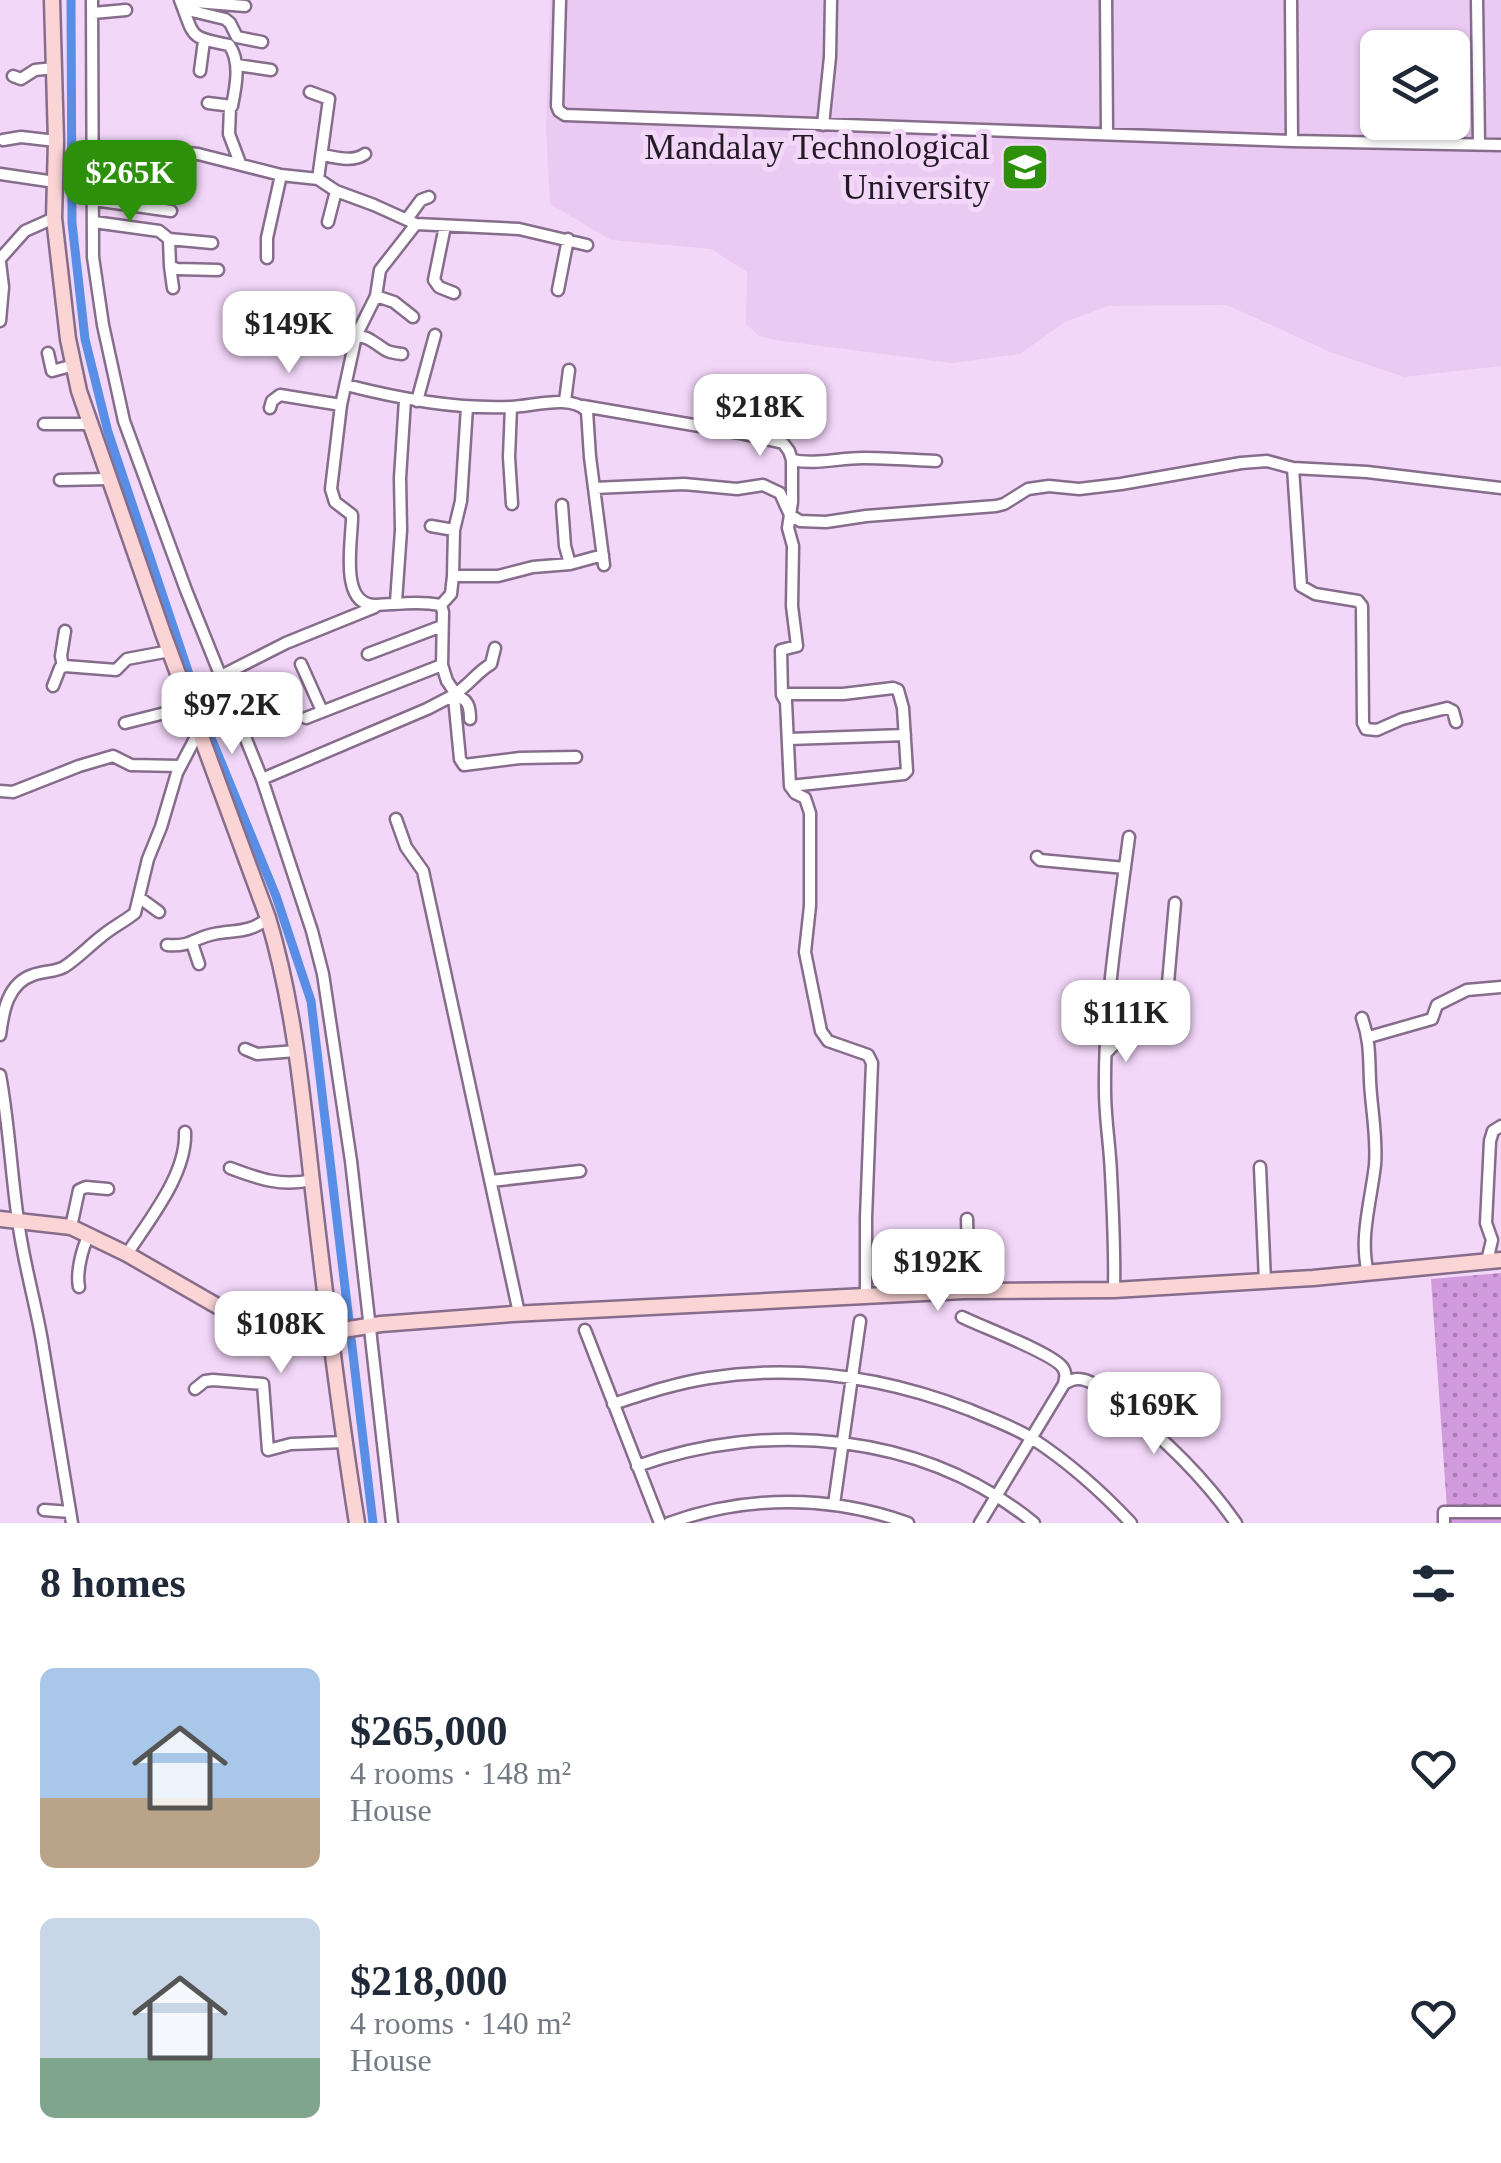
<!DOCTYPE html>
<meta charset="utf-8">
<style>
:root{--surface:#fff;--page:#f6f6f7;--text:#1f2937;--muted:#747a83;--accent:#2d900a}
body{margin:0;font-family:"Times New Roman",serif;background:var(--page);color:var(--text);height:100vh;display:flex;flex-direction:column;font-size:38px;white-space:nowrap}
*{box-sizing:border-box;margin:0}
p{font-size:32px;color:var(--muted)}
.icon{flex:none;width:55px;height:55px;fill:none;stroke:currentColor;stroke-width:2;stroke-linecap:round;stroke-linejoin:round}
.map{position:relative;height:1523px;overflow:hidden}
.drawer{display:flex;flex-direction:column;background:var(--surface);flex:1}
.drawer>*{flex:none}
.controls{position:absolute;left:1360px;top:30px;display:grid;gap:20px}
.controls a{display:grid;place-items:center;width:110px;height:110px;border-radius:15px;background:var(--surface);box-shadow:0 2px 8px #0004;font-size:50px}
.price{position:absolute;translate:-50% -85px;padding:0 22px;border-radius:20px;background:#fff;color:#222;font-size:32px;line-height:65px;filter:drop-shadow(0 2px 5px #0008)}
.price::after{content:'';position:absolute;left:50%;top:60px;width:30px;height:22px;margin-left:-15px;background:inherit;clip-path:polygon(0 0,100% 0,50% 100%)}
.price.on{background:var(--accent);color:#fff}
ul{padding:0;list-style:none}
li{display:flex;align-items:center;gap:30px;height:250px;padding:0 40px}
li span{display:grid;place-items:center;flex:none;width:280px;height:200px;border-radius:15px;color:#555}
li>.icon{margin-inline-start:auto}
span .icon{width:120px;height:120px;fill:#fffc;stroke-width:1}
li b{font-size:42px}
h2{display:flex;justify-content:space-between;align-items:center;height:120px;padding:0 40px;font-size:42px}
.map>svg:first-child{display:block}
.built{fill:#eacaf2;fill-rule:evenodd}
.grass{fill:url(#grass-dots)}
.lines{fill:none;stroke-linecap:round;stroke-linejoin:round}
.canal{stroke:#588ee6;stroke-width:9}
.street-casing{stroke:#866d8b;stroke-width:15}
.secondary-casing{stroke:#866d8b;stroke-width:19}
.street{stroke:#fff;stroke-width:10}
.secondary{stroke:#fbd4d6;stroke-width:14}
.labels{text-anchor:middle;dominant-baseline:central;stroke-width:10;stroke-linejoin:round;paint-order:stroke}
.poi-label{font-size:35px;fill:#241a26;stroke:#f3d7f9;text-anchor:end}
</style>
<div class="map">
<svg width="1501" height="1523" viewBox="0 0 1501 1523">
<defs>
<pattern id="grass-dots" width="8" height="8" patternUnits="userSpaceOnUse" patternTransform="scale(2.5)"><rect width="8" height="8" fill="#d19bdd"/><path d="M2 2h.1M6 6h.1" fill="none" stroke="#a97eb3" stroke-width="1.8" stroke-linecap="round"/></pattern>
</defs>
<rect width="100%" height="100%" fill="#f3d7f9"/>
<path class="built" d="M 550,0 L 1501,0 L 1501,366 L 1404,377 L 1330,352 L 1227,305 L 1108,306 L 1065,322 L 1020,354 L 952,363 L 775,340 L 759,336 L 746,324 L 747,272 L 711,249 L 611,240 L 550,204 L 546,131 ZM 1378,48 L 1452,48 L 1452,122 L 1378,122 Z"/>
<path class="grass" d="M 1501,1273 L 1501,1523 L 1448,1523 L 1431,1279 Z"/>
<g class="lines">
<path class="canal" d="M 71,0 L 72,223 L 85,339 L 108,432 L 207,728 L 276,896 L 311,1001 L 373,1523"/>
<g class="street-casing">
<path id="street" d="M 92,0 L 93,257 L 103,325 L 124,421 L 186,590 L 262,779 L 312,931 L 323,974 L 351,1161 L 392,1523
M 180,0 C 195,38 188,37 229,45 C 241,61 236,86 232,106 L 208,103
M 560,0 L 557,106 L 559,111 L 565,115 L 1292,141 L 1501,145
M 1106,0 L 1107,133
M 1291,0 L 1292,141
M 1477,0 L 1479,144
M 183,1 L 245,6
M 185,5 L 188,10 L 225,19 L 230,23 L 237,37 L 262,42
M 93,13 L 126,10
M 237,65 L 271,70
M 200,71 L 204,41
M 13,76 L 21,79 L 35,70 L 54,68
M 310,92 L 329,99 L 318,179
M 230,107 L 229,134 L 240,163
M 823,125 L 830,57 L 831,0
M 3,140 L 21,137 L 56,141
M 93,154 L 148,149 L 198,154 L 281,175 L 318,179 L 336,191 L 374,205 L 416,224 L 380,270 L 376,296 L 356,336 L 341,405 L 331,489 L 335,502 L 352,515 C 353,537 337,607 377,605 C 399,604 418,601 441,605 L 443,612 L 442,665 L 447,681 L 456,694 L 427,709 L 262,779
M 322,155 C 336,157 352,163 365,154
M 0,174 L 55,182
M 94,200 L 171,211
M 407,219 L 421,200 L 429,197
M 94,222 L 159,231 L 169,239 L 170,266 L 177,269 L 218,270
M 328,222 L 336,191
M 416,224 L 519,229 L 587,245
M 445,226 L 434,280 L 439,287 L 454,293
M 169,239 L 212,243
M 267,258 L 267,238 L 281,175
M 0,259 L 25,231 L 54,218
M 0,262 L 3,287 L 0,321
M 170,266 L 173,288
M 558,290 L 568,239
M 376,296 L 394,302 L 413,317
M 300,340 C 320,328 335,331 357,336 C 366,338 364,336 372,341 C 387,350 383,352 402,354
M 48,353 L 52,371 L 74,365
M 346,385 C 401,399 455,409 511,407 C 534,406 571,394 587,411 L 590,457 L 604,565
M 417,401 L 435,335
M 565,401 L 569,370
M 583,406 L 740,433 L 783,443 L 789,451 L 792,460 C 815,465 839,458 863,458 C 887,458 912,460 936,461
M 511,407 L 509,457 L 512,504
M 270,408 L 272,401 L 280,395 L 341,405
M 44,424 L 90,424
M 792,460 L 792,502 L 788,528 L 793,546 L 792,606 L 797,646 L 781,650 L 782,695 L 786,702 L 790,786 L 795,793 L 805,798 L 810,813 L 810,906 L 805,952 L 821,1031 L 828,1041 L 868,1055 L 872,1063 L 866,1218 L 866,1295
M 1293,468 L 1301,586 L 1315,594 L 1358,601 L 1362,606 L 1363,723 L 1366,729 L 1377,730 L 1402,719 L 1447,708 L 1453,711 L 1456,722
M 60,480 L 108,479
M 594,488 L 684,484 L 737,489 L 763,485 L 780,493 L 790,515 L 800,521 L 826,522 L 866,516 L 996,506 L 1004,504 L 1028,489 L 1049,486 L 1079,489 L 1121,484 L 1241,463 L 1267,461 L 1293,468 L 1367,472 L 1501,488
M 562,505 L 565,546 L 570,564
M 431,526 L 454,530
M 453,576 L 498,576 L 533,567 L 570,564 L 603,555
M 396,602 L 401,530 L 400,478 L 405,400
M 441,605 L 451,594 L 453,576 L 454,530 L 461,501 L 467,407
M 368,654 L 442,626
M 301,664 L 322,711
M 63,667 L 61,656 L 65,631
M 221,676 L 286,643 L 375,607
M 53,686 L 60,668 L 65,666 L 116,670 L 127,659 L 170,651
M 456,693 C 469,685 477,672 491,664 L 495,648
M 455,696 C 468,698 470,707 470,719
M 454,697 L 460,759 L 464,765 L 520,758 L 576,757
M 786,701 L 786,696 L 789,694 L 843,694 L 893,688 L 898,690 L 903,708 L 907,771 L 904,774 L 790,786
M 306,718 L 442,665
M 125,723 L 189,707
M 789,739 L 905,735
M 0,791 L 13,792 L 79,766 L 113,756 L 131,765 L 179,766
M 396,819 L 406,847 L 423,871 L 519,1313
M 1037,857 L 1040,860 L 1125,868
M 140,898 L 159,912
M 192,943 L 199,964
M 167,945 C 192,947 193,938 214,934 C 234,930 251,933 268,918
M 1362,1018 C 1372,1046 1368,1066 1371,1095 C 1373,1118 1377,1141 1375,1165 C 1371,1201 1359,1238 1368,1273
M 0,1035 C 3,1011 8,983 33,975 C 44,971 55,972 64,967 C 78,958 89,946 102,936 C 113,927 125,921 135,913 L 148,859 L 161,827 L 177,773 L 199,731
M 1369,1037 L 1432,1019 L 1437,1005 L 1467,990 L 1501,987
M 245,1049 L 257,1054 L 296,1051
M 1106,1053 L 1131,1027 L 1161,1011 L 1166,1006 L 1175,903
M 0,1075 C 9,1124 11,1172 18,1220 C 23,1261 35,1300 42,1341 C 52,1402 62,1462 72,1523
M 1260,1167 L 1265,1281
M 230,1168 C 259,1179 282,1187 312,1180
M 491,1181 L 580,1171
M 71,1227 L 79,1190 L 86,1187 L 108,1189
M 127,1254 C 149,1220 187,1174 185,1132
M 1487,1261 L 1492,1240 L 1486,1223 L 1490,1141 L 1493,1131 L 1501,1126
M 79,1287 C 76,1273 82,1248 89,1235
M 1114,1290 C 1115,1251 1113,1213 1111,1174 C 1110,1146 1105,1119 1105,1090 C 1104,1006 1118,921 1129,837
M 963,1291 L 962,1281 L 968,1251 L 967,1219
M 962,1317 C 980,1326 1055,1354 1063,1368 C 1067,1375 1065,1377 1064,1384 L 980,1523
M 585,1330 L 660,1523
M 251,1342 L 256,1319
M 1064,1384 C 1069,1381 1072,1379 1078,1379 C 1093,1379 1106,1394 1117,1402 C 1163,1437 1203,1476 1236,1523
M 195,1389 L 205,1381 L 213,1380 L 263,1384 L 268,1450 L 291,1444 L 345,1442
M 613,1404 C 644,1394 676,1383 709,1378 C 799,1364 885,1377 970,1410 C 991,1419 1014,1427 1033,1439 C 1068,1462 1102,1492 1131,1523
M 637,1466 C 768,1419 924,1433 1034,1523
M 834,1504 L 860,1321
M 44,1510 L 70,1512
M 669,1523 C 747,1495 830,1495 908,1523
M 1444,1523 L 1444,1512 L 1501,1512"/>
</g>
<g class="secondary-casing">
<path id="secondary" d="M 52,0 L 56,141 L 54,218 L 68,339 L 79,391 L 163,633 L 268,918 C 294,1004 302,1093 312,1182 C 325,1296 339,1410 357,1523
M 0,1219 L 71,1227 L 127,1254 L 219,1307 L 235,1314 L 293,1328 L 330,1332 L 381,1324 L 512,1314 L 963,1291 L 1114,1290 L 1313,1278 L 1501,1260"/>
</g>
<use href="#street" class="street"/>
<use href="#secondary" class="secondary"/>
</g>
<defs>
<g id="university-square" transform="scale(2.5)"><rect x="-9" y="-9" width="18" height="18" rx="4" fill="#2d900a" stroke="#f3d7f9"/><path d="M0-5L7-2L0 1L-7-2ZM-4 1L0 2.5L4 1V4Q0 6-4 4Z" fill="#fff"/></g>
</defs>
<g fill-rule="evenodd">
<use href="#university-square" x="1025" y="167"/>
</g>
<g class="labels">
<g class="poi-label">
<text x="990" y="147">Mandalay Technological<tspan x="990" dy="40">University</tspan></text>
</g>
</g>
</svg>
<div class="controls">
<a><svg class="icon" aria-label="layers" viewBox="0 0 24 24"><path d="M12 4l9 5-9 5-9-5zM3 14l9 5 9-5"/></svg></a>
</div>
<b class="price on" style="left:130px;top:225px">$265K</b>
<b class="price" style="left:289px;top:376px">$149K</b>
<b class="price" style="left:760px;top:459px">$218K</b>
<b class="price" style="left:232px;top:757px">$97.2K</b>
<b class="price" style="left:1126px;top:1065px">$111K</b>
<b class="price" style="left:938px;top:1314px">$192K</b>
<b class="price" style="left:281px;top:1376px">$108K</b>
<b class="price" style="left:1154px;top:1457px">$169K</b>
</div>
<section class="drawer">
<h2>8 homes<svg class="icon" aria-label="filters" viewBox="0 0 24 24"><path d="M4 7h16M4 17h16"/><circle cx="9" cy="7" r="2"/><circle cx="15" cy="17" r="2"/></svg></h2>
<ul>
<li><span style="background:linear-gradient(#a9c7e8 65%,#b9a48a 0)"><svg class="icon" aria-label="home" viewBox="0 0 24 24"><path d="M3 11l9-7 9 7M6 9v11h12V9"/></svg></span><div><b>$265,000</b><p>4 rooms · 148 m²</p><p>House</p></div><svg class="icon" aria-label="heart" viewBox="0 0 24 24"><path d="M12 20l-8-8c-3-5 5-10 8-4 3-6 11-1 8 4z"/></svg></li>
<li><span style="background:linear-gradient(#c9d6e8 70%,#7fa58c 0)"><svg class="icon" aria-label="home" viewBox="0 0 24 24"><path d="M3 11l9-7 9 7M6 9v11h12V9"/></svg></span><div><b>$218,000</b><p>4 rooms · 140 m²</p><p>House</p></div><svg class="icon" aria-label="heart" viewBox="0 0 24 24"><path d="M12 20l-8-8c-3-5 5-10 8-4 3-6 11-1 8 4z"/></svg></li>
</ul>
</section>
